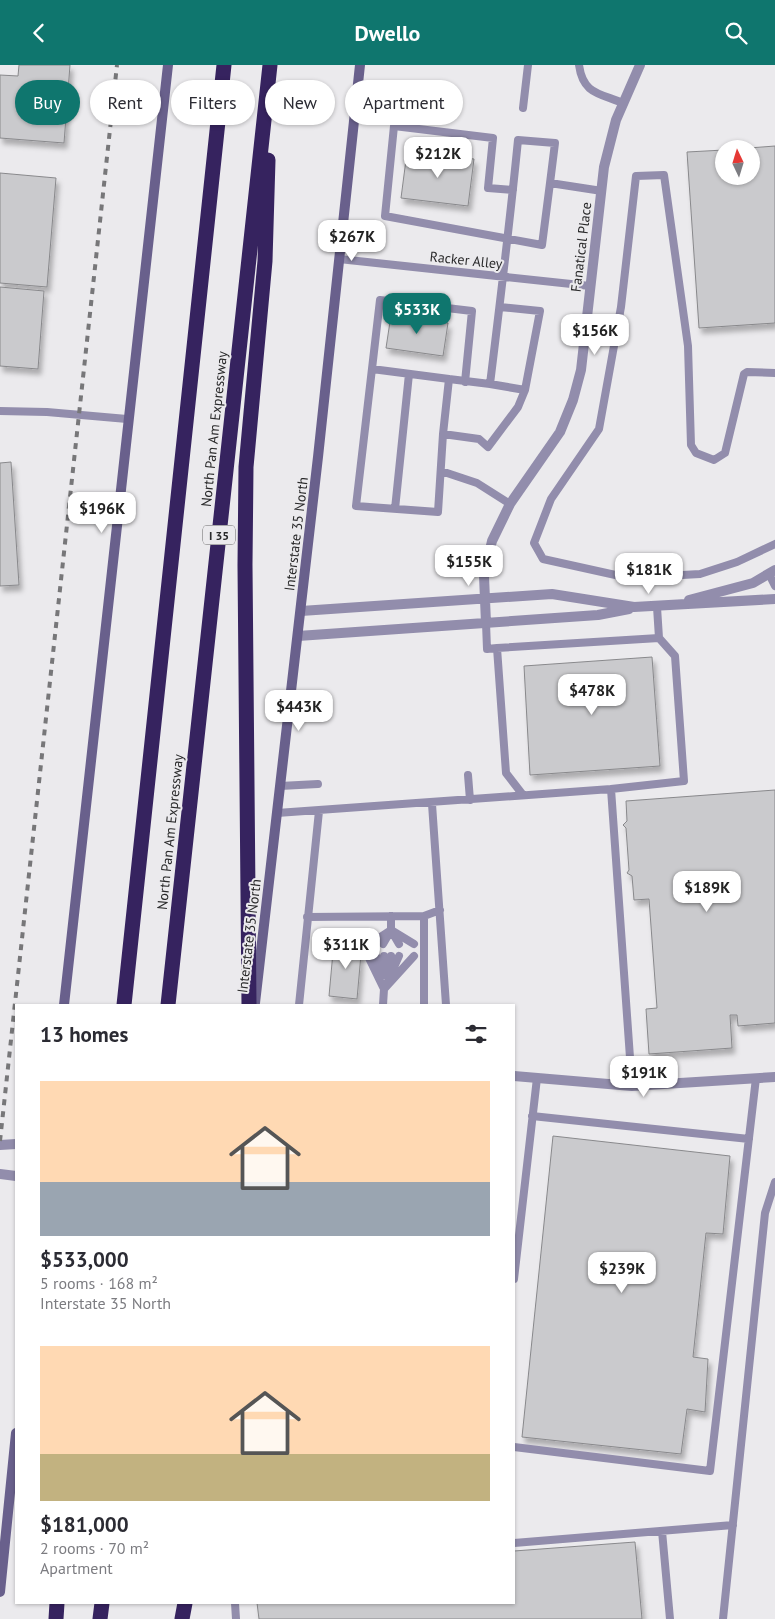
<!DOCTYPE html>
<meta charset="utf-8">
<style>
:root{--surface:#fff;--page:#f2f2f3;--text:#2b2b33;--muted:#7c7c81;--accent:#0f766e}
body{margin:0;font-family:"PT Sans",sans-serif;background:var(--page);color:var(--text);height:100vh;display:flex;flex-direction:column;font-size:19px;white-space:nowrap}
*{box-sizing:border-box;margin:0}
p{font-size:16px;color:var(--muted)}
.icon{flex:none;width:28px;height:28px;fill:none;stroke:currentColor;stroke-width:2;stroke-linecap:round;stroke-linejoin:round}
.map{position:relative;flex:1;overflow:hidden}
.panel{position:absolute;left:15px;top:939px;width:500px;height:600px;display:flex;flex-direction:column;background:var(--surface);border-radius:0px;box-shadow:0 1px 4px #0004}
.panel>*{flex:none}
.top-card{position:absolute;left:15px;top:15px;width:500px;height:45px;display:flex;gap:10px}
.needle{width:32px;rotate:356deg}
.tools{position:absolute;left:715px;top:75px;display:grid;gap:10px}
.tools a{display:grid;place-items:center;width:45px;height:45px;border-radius:50%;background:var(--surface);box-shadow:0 1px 4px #0004;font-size:25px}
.price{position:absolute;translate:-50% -42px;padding:0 11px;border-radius:10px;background:#fff;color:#222;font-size:16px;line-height:32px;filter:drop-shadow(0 1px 2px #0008)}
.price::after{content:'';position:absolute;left:50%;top:30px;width:15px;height:11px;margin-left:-8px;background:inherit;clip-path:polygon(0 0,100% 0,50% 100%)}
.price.active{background:var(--accent);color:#fff}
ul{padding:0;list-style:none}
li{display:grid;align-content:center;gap:10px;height:265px;padding:0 25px}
li span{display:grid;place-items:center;height:155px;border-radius:0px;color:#555}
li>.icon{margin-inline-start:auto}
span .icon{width:90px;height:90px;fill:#fffc;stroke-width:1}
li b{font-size:21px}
h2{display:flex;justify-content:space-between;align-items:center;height:60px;padding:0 25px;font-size:21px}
.pill{padding:0 18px;border-radius:22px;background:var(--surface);box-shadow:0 1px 4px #0004;font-size:18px;line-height:45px}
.pill.active{background:var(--accent);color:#fff}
header{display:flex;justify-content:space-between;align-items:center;height:65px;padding:0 25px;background:var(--accent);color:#fff;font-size:22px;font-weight:700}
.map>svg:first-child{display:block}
.building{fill:#cacacd;stroke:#89898c;filter:url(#shadow)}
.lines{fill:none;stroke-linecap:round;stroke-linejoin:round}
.lane{stroke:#928dac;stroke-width:8}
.street{stroke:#928dac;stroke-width:10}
.secondary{stroke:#69608c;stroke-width:10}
.highway{stroke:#36235f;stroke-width:15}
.rail{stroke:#777779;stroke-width:4;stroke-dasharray:6 6;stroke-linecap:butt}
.labels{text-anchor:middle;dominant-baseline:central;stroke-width:4;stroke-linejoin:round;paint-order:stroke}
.shield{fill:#ebeaed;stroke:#646465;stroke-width:1}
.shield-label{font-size:12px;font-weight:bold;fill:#2a2a2b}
.street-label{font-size:14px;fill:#2a2a2b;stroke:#ebeaed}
</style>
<header><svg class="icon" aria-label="back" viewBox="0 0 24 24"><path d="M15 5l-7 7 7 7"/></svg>Dwello<svg class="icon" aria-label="search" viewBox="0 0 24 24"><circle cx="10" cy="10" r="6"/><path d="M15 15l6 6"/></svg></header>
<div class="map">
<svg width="775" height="1554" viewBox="0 0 775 1554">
<defs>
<filter id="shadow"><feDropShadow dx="3" dy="5.5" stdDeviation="2.5" flood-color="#0004"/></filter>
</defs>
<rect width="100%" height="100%" fill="#ebeaed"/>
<path class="building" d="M 19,0 L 70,0 L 64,78 L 0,73 L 0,10 L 18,11 Z
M 775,81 L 775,258 L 699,263 L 687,87 L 724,85 L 724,111 L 751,111 L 751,84 L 736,84 Z
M 407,87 L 474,94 L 468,141 L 401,133 Z
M 0,108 L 56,113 L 47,222 L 0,218 Z
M 0,222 L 44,226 L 38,304 L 0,301 Z
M 391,250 L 448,258 L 443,291 L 386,283 Z
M 11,397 L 19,520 L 0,521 L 0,398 Z
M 652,592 L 660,701 L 530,710 L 524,601 Z
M 775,725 L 775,958 L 738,961 L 737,950 L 730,950 L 732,983 L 649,989 L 646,944 L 657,943 L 649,834 L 634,835 L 632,811 L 627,808 L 629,805 L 626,763 L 623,760 L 627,756 L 626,736 Z
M 334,876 L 362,878 L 357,934 L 329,931 Z
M 553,1071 L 730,1091 L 723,1169 L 706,1168 L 693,1292 L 708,1294 L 705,1347 L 687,1344 L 681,1389 L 522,1372 Z
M 635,1477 L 642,1554 L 259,1554 L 257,1538 L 514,1538 L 514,1486 Z"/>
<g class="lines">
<path class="lane" d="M 579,0 C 583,29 599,28 623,38
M 523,43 L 528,0
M 513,125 L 488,123 L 493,73 L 394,61 L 385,151 L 542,180 L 550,118
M 339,194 L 590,221
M 500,242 L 540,246 L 525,325 L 490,319 C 500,238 510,156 518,75 L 555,78 L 550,118 L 602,126
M 372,304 L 449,314
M 775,308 L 747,307 L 744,309 L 725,388 L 714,395 L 696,388 L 691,380 L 688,281 L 664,110 L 636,111 L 621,242 L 599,364 L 551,434 L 534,478 L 543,494 L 629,513 L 700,509 L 737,497 L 775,479
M 465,317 L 472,246 L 380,235 L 356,441 L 438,447 L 443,369 L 479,374 L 488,382 L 518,342 L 525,325
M 0,346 L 47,347 L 127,354
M 443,369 L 449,314 L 490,319
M 441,406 L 477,418 L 510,439
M 395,444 L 409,309
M 769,509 L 775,521
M 486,558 L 487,584 L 497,583 L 506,708 L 523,730
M 497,583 L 659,573 L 657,542
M 468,710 L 470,735
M 280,721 L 318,719
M 611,724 L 684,716 L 675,591 L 659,573
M 432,739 L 446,940
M 277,748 L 611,724 L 632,1021
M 307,852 L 424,851
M 391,865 L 414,879
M 392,867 L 399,879
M 383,879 L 390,867
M 368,880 L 391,865 L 391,851
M 368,891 L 384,924 L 383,940
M 376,891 L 380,908
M 384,891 L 384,910
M 388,907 L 391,891
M 387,918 L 399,891
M 384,924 L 414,891
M 299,940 L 319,746
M 424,940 L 424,851 L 440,845
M 532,1051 L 749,1074
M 514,1214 L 537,1013
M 514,1382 L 710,1406 L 756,1013
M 662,1466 L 670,1554
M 514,1478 L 733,1460
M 235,1538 L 236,1554
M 723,1554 L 765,1148 L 775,1117"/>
<path class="street" d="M 689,535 L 753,518 L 775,505
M 301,546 L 552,529 L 634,542 L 775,534
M 486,558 L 484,511 L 492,476 L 510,439 L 560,367 L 573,335 L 581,305 L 604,102 L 616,55 L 640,0
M 298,571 L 598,550 L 629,544
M 514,1011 L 632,1021 L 775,1012
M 0,1080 L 16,1079
M 0,1109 L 16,1111"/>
<path class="secondary" d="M 255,938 L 318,392 L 360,0
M 64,940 L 168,0
M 0,1527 L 16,1368"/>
<path class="highway" d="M 124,940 L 224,0
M 168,940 L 270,0
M 249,940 L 245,500 L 246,402 L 265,196 L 268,95
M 56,1554 L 57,1538
M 100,1554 L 102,1538
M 182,1554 L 185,1538"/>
<path class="rail" d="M 0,1076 L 117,0"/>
</g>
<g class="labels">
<rect class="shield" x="203" y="460.5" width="32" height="19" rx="4"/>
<g class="shield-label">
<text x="219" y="470">I 35</text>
</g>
<g class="street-label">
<text transform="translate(581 182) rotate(-83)">Fanatical Place</text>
<text transform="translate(466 195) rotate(6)">Racker Alley</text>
<text transform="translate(214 364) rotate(-84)">North Pan Am Expressway</text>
<text transform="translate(296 469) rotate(-83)">Interstate 35 North</text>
<text transform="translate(170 767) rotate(-84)">North Pan Am Expressway</text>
<text transform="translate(249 871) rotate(-83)">Interstate 35 North</text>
</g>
</g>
</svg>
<div class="tools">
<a><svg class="needle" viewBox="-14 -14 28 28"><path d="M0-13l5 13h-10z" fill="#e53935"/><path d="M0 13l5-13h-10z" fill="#7c7c81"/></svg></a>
</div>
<b class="price" style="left:438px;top:114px">$212K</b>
<b class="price" style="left:352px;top:197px">$267K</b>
<b class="price active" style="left:417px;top:270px">$533K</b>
<b class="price" style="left:595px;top:291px">$156K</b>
<b class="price" style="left:102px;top:469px">$196K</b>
<b class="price" style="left:469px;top:522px">$155K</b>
<b class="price" style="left:649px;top:530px">$181K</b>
<b class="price" style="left:592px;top:651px">$478K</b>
<b class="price" style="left:299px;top:667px">$443K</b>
<b class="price" style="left:707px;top:848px">$189K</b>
<b class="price" style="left:346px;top:905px">$311K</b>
<b class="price" style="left:644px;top:1033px">$191K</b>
<b class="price" style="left:622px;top:1229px">$239K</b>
<div class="top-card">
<a class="pill active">Buy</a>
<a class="pill">Rent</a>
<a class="pill">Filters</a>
<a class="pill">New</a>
<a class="pill">Apartment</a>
</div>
<section class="panel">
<h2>13 homes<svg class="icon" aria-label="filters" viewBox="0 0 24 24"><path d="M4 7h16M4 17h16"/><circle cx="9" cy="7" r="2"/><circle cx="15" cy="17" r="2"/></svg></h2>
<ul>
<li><span style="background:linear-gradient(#ffd9b3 65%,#9aa5b1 0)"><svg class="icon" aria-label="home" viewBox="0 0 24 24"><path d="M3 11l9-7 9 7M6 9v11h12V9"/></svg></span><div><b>$533,000</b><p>5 rooms · 168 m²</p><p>Interstate 35 North</p></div></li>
<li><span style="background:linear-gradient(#ffd9b3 70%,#c2b280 0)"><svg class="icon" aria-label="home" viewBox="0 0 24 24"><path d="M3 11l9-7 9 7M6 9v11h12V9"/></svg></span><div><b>$181,000</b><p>2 rooms · 70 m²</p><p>Apartment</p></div></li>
</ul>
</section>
</div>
